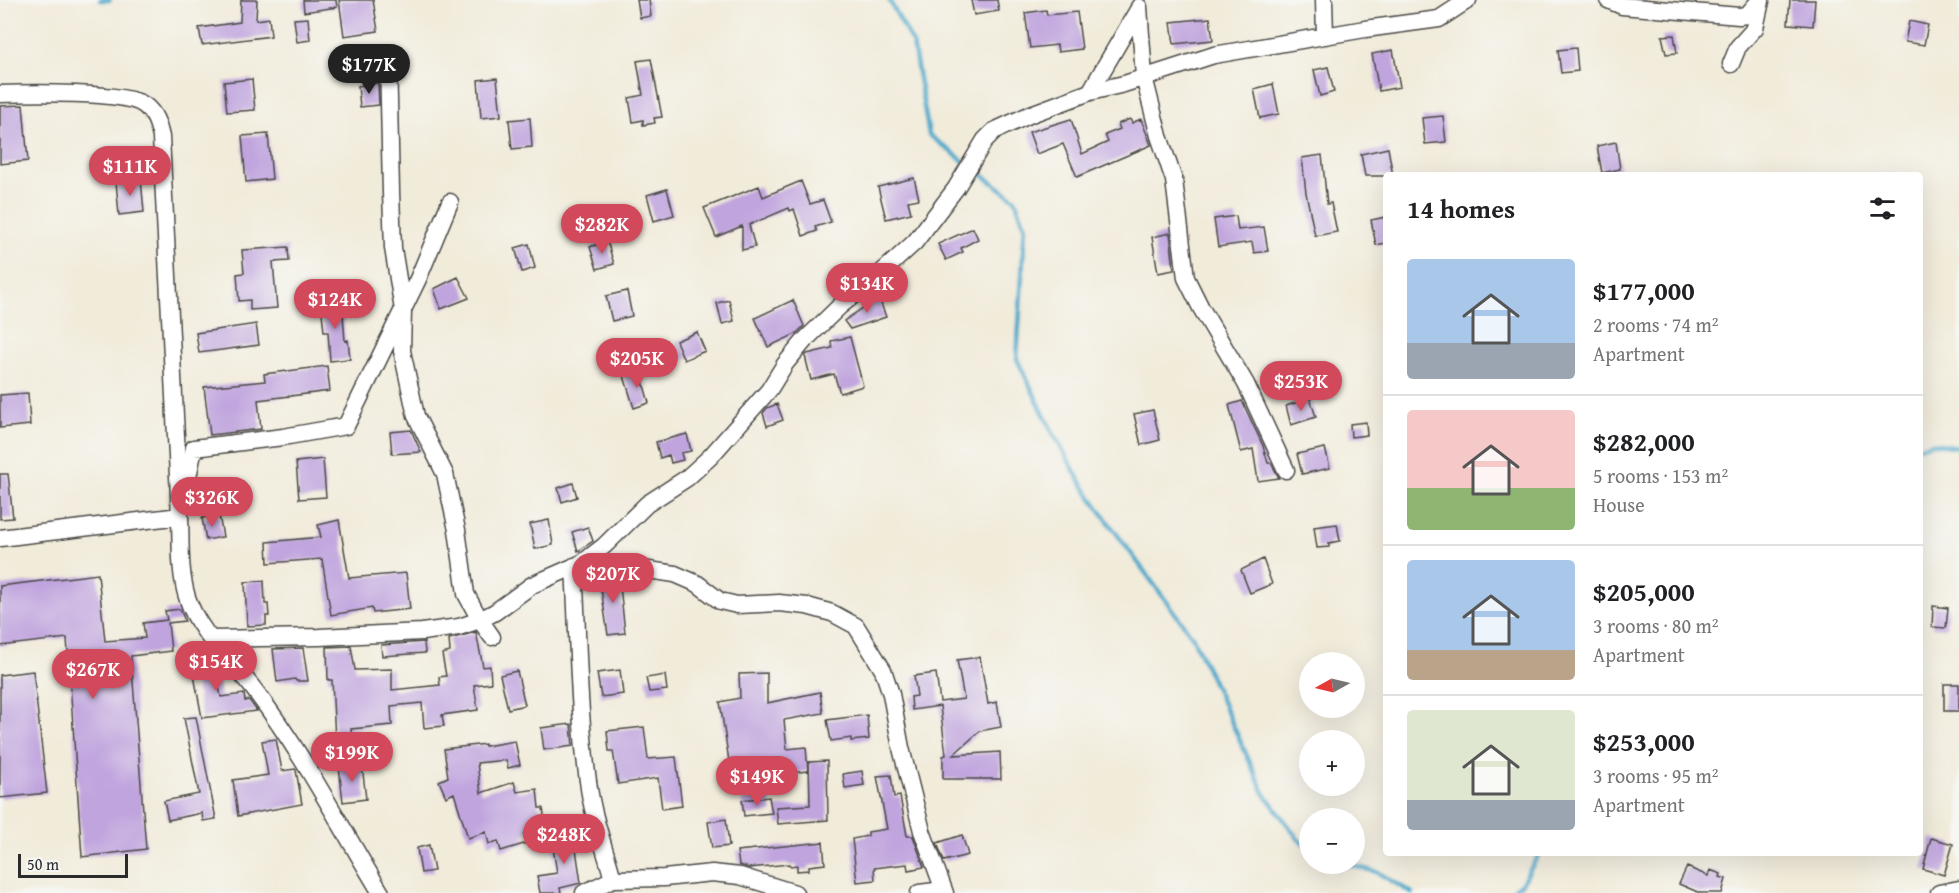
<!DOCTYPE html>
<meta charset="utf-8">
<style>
:root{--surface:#fff;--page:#f6f6f6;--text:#202124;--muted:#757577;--line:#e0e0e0;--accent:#d1495b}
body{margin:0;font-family:"Gentium Book Plus",serif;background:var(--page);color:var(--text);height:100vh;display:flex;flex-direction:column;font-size:22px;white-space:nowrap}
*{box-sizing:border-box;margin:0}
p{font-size:20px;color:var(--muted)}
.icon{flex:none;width:33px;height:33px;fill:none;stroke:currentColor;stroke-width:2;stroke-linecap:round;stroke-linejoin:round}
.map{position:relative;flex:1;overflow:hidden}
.side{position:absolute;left:1383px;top:172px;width:540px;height:684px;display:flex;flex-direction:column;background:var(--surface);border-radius:6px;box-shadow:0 6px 24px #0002}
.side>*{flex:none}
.needle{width:39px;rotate:262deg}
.controls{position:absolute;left:1299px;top:652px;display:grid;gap:12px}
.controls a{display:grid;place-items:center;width:66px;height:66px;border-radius:50%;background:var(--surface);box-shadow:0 6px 24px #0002;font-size:30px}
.scale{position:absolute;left:18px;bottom:15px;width:110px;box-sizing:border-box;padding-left:6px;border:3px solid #2b2b2b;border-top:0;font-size:16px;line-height:21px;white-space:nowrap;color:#2b2b2b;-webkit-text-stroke:4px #f6f6f2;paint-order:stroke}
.price{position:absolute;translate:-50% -51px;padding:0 14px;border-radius:21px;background:var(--accent);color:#fff;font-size:20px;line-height:39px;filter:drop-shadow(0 2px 3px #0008)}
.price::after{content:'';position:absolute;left:50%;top:36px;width:18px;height:14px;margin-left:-9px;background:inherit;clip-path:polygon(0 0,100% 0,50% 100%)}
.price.on{background:#222;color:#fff}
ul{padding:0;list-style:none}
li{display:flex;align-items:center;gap:18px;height:150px;padding:0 24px}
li+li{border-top:2px solid var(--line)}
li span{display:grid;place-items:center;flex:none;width:168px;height:120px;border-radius:6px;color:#555}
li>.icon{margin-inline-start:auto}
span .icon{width:72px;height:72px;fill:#fffc;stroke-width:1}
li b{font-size:26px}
h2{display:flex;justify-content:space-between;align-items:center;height:72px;padding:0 24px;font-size:26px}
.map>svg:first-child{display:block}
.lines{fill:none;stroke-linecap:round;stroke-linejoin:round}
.stream{stroke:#4ca8ca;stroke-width:4.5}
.building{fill:#c0a4de}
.minor-casing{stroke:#494845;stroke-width:19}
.minor{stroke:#fff;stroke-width:16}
</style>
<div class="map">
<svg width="1959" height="893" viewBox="0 0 1959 893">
<rect width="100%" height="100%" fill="#f6f6f2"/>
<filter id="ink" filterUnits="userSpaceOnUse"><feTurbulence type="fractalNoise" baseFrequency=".0167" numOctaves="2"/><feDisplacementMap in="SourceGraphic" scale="12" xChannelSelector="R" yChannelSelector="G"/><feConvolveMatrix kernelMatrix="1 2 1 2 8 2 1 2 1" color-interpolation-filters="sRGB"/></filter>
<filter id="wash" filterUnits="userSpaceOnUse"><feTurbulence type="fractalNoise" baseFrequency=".008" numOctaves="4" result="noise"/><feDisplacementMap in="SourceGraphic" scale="24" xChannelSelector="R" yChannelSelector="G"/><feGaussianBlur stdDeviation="1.35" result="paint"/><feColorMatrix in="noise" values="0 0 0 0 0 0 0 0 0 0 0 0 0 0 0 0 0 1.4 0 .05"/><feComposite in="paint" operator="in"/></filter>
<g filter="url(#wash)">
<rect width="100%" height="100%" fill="#f1ebda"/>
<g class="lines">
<path class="stream" d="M 100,0 L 110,0
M 889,0 L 913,44 L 929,135 L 966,163
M 973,168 L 1015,199 L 1025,226 L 1017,359 L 1054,435 L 1080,481 L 1111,526 L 1192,636 L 1264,793 L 1299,840 L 1310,848
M 1920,447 L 1932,443 L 1959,447
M 1346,864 L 1377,872 L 1412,893
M 1510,893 L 1522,883 L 1539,854"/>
</g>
<g id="blocks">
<path class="building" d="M 241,0 L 257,0 L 256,20 L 269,18 L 271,36 L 202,45 L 199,28 L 240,22 Z
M 303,0 L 336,0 L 337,7 L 304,12 Z
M 339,0 L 373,0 L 378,31 L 344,36 Z
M 637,0 L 649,0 L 651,16 L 640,18 Z
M 971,0 L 997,0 L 999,11 L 974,15 Z
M 1790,0 L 1815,0 L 1813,26 L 1788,24 Z
M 1046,10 L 1047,15 L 1077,12 L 1082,49 L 1058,52 L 1057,45 L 1030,48 L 1025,13 Z
M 308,18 L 310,40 L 297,42 L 294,19 Z
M 1210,18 L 1213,40 L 1174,44 L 1171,22 Z
M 1909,21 L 1928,25 L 1924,45 L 1905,42 Z
M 1674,35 L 1677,53 L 1666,54 L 1662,36 Z
M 1576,48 L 1578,71 L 1561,73 L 1558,50 Z
M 1393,50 L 1400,87 L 1379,91 L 1372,54 Z
M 651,59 L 662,117 L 654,118 L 655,123 L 643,125 L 643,120 L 633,122 L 629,98 L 643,95 L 637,61 Z
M 1328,67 L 1334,92 L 1320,96 L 1314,70 Z
M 497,78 L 501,116 L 481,118 L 478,80 Z
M 252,79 L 255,110 L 227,112 L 224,82 Z
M 378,83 L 379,105 L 360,107 L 358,86 Z
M 1273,84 L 1279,114 L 1260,118 L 1254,89 Z
M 23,105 L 28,161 L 0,164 L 0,106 Z
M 1443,116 L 1446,142 L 1425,144 L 1422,118 Z
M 530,118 L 532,147 L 512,149 L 509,120 Z
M 1071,119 L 1082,154 L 1108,142 L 1105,135 L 1120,129 L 1118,124 L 1130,119 L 1132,123 L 1141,119 L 1151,145 L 1077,177 L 1063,144 L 1037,154 L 1029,132 Z
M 268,134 L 272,179 L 246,182 L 242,136 Z
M 1616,142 L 1620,169 L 1602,173 L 1597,146 Z
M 1388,148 L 1393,176 L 1365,176 L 1361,154 Z
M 1322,155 L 1327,204 L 1331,203 L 1337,232 L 1315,236 L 1306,193 L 1302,158 Z
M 914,178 L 919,199 L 908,201 L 911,213 L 886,219 L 878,187 Z
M 141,179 L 144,212 L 119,215 L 116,182 Z
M 801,181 L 810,204 L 823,200 L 831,222 L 815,227 L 817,231 L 803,236 L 794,209 L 790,211 L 789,208 L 749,225 L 755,247 L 742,250 L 742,226 L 716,237 L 704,208 L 759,186 L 763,197 Z
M 667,189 L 674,215 L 654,221 L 647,195 Z
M 1236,216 L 1238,230 L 1264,227 L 1268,251 L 1254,253 L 1252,242 L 1218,247 L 1214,219 Z
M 1386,217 L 1386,243 L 1376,245 L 1371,220 Z
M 973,228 L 978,239 L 961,248 L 963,252 L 946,260 L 938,244 Z
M 1170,233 L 1174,270 L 1158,273 L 1152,237 Z
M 607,241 L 614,264 L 597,269 L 590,247 Z
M 529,244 L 535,268 L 522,272 L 515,248 Z
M 288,247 L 289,261 L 273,262 L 277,308 L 250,310 L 250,300 L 239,301 L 237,274 L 244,273 L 242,250 Z
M 458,277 L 469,298 L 441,309 L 434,289 Z
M 627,291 L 632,316 L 612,321 L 606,296 Z
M 879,298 L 886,317 L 850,329 L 844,321 L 864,307 L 863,303 Z
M 729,300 L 734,321 L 722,324 L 717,303 Z
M 793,300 L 804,326 L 796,334 L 768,347 L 755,318 Z
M 342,301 L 345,341 L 348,340 L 350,359 L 330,361 L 328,332 L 324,332 L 321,303 Z
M 256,324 L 259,345 L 199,353 L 196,333 Z
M 697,332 L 705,351 L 684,360 L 676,341 Z
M 850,337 L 863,386 L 840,393 L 834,374 L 811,380 L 805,356 L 807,354 L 832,348 L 831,341 Z
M 327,366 L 330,391 L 258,400 L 261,429 L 210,435 L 204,387 L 265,381 L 264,374 Z
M 640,371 L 649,403 L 634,408 L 624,376 Z
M 28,393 L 30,425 L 0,428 L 0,395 Z
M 1310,398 L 1316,417 L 1291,425 L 1286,406 Z
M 1242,401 L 1263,446 L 1268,463 L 1271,463 L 1279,478 L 1258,481 L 1253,449 L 1241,452 L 1229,405 Z
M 777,404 L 783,420 L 767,426 L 763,413 L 767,408 Z
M 1153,410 L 1160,440 L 1141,445 L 1134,414 Z
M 1366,422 L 1367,435 L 1351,437 L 1350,424 Z
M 411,430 L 421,452 L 392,454 L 390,432 Z
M 687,434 L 691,451 L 681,453 L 683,460 L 671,463 L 669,455 L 660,458 L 656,442 Z
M 1325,448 L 1330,468 L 1302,474 L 1297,454 Z
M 323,459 L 326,497 L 299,499 L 296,462 Z
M 0,474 L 8,474 L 13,518 L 0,519 Z
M 573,483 L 577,497 L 562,502 L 558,488 Z
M 219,515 L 223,537 L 206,540 L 202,518 Z
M 339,520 L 349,578 L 406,573 L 410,609 L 373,613 L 372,608 L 331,615 L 322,559 L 268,563 L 267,542 L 321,537 L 318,525 Z
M 549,520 L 553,545 L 535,549 L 530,524 Z
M 1337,524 L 1340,541 L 1329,543 L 1329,547 L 1317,548 L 1314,527 Z
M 588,527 L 593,541 L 578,551 L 572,532 Z
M 1263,559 L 1272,584 L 1250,593 L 1241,570 Z
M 98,574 L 105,641 L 145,638 L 143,623 L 167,620 L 165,611 L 180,609 L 185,621 L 168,623 L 171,651 L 131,656 L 146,849 L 82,857 L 67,638 L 0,646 L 0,586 Z
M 599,575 L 619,576 L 625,633 L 608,635 Z
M 264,581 L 265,604 L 268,604 L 269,616 L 266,616 L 266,625 L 247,626 L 245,582 Z
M 1933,606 L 1948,608 L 1946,628 L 1932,627 Z
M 476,632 L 483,667 L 490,666 L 491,683 L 474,685 L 478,710 L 442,715 L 444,726 L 424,728 L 422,703 L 391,706 L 392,725 L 351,729 L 352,739 L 335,740 L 332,680 L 328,680 L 327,647 L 351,646 L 355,670 L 392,669 L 392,690 L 440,685 L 439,677 L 446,676 L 442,654 L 450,652 L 449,639 Z
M 424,642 L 425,653 L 382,656 L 381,645 Z
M 303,648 L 308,681 L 296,681 L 295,679 L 277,682 L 273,649 Z
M 210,655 L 214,659 L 221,697 L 244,694 L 245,701 L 249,700 L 257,711 L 202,718 L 191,659 Z
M 980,657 L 988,704 L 997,702 L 1001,727 L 980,731 L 953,755 L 1000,752 L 1001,779 L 943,779 L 943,756 L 946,755 L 940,706 L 912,710 L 911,697 L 917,696 L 914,676 L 936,673 L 940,702 L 964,699 L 957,660 Z
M 620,670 L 623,694 L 601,697 L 597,673 Z
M 33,671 L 47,793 L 0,798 L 0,675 Z
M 517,671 L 525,705 L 508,709 L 500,675 Z
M 767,673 L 767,703 L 820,692 L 823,713 L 784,720 L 787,749 L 806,747 L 808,771 L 789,773 L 789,770 L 780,770 L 780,767 L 730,768 L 720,702 L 740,698 L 739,674 Z
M 665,675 L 667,690 L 649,692 L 646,678 Z
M 1944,684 L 1959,684 L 1959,711 L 1944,711 Z
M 867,715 L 869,739 L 851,741 L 851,738 L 831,741 L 827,720 Z
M 196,717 L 216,819 L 203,821 L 202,813 L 168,820 L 164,801 L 199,794 L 184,718 Z
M 571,724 L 573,746 L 544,750 L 541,728 Z
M 644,727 L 648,759 L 676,757 L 682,806 L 662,809 L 658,778 L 618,784 L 613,751 L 609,751 L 607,731 Z
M 276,739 L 282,771 L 295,769 L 296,770 L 302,804 L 238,816 L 233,780 L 268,775 L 262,741 Z
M 515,741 L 520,765 L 508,768 L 506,760 L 477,763 L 481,793 L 514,782 L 517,792 L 537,789 L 539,808 L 543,808 L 546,829 L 524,834 L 527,843 L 501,851 L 498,841 L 489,844 L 486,832 L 468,838 L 454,793 L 446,797 L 439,781 L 448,777 L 444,749 L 485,744 L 485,746 Z
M 827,761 L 828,820 L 778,824 L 776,807 L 810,805 L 809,762 Z
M 362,765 L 366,799 L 343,802 L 339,767 Z
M 862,771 L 864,785 L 845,788 L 843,774 Z
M 891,775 L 894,797 L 900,796 L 907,836 L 913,836 L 924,867 L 908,870 L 907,864 L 874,868 L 875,880 L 857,882 L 852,839 L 868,836 L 868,832 L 887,829 L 877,776 Z
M 769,797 L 772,813 L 744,816 L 742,800 Z
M 726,819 L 729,846 L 712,848 L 708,822 Z
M 589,835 L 592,846 L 576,849 L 581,883 L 560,888 L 561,893 L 540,893 L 537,876 L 557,873 L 552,841 Z
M 962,835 L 968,855 L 944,861 L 937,843 Z
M 1931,838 L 1953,844 L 1944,875 L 1923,869 Z
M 823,842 L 825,864 L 809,866 L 809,870 L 797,871 L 797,865 L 790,866 L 789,864 L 749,868 L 739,865 L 737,851 Z
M 429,845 L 434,871 L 421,873 L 417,848 Z
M 1687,867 L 1708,876 L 1710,870 L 1721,874 L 1720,877 L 1726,879 L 1722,893 L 1700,893 L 1679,884 Z"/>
</g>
</g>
<g filter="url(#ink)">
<use href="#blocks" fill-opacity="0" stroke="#494845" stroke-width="1.5"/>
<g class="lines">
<g class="minor-casing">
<path id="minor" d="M 1324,0 L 1325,36
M 1608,0 L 1622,6 L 1739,16 L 1747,15 L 1760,0
M 1139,7 L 1144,77 L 1159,136 L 1174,180 L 1186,278 L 1201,308 L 1246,384 L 1286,470
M 388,55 L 391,192 L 393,248 L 403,310 L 402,351 L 416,416 L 445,474 L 457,530 L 466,594 L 480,620 L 492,637
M 1731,64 L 1738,47 L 1755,28 L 1761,1
M 1090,92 L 1124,84 L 1214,55 L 1365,29 L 1439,19 L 1468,0
M 0,94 C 26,93 126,91 144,105 C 155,113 158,124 161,137 L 180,516
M 185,491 L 194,448 L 283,437 L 346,426 L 418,279 L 450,202
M 0,538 L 180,516 C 181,542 179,571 187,597 C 199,635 233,661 256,692 C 304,755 340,826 381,893
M 582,563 L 604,546 L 647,504 L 687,478 L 710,457 L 769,390 L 785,364 L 805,340 L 840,306 L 880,274 L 915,242 L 956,188 L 985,140 L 994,131 L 1031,114 L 1090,92 L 1139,8
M 574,566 C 578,637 578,710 588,781 C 592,815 604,846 613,879
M 212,639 L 319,637 L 422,632 L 459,627 L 480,620 L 495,612 L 532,585 L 582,563 L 616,565 L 675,574 L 698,584 L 720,601 L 737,605 L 779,603 L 807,606 L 832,613 L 856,626 L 883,670 L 891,694 L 901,748 L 922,831 L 945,893
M 584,893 L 613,879 L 664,878 L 712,873 L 740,876 L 795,893
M 919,893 L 944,890
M 1939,893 L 1959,889"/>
</g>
<use href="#minor" class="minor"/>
</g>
</g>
</svg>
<div class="controls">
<a><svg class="needle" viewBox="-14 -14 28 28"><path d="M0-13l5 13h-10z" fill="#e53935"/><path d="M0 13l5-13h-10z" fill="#757577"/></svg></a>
<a>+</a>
<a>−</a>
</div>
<div class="scale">50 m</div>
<b class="price on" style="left:369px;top:95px">$177K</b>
<b class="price" style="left:130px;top:197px">$111K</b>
<b class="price" style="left:602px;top:255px">$282K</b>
<b class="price" style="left:867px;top:314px">$134K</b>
<b class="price" style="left:335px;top:330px">$124K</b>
<b class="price" style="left:637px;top:389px">$205K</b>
<b class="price" style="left:1301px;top:412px">$253K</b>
<b class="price" style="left:212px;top:528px">$326K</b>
<b class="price" style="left:613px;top:604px">$207K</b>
<b class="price" style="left:216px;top:692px">$154K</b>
<b class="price" style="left:93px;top:700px">$267K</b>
<b class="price" style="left:352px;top:783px">$199K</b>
<b class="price" style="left:757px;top:807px">$149K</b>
<b class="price" style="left:564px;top:865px">$248K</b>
<section class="side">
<h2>14 homes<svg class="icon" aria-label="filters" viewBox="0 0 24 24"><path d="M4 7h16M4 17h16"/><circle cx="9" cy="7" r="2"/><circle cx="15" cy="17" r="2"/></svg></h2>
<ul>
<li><span style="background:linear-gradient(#a9c7e8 70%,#9aa5b1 0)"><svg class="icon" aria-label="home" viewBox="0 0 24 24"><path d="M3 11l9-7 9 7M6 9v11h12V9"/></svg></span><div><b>$177,000</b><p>2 rooms · 74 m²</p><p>Apartment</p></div></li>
<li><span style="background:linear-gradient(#f6c9c9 65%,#8fb573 0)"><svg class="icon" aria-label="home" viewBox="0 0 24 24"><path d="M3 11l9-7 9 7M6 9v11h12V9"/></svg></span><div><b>$282,000</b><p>5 rooms · 153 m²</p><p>House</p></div></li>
<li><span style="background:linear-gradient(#a9c7e8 75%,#b9a48a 0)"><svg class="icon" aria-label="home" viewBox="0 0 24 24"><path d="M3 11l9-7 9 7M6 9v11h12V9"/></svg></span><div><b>$205,000</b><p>3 rooms · 80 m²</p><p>Apartment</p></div></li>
<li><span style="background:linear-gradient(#dfe7d0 75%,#9aa5b1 0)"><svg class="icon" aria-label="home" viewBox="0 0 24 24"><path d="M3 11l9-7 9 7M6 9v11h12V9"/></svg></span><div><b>$253,000</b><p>3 rooms · 95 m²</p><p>Apartment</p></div></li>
</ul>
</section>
</div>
